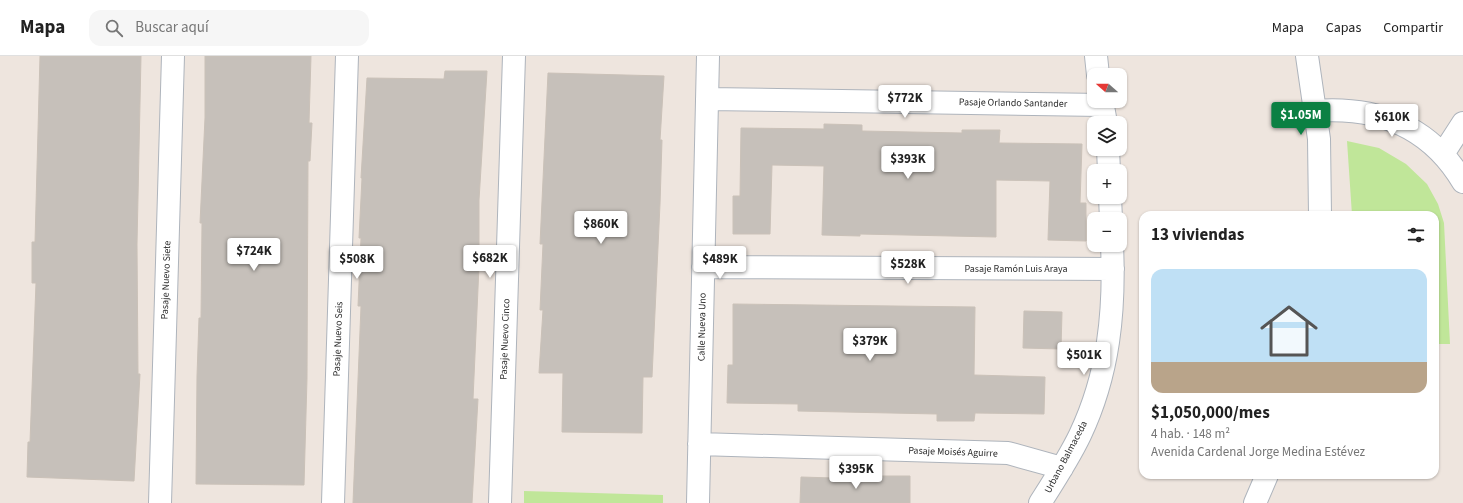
<!DOCTYPE html>
<html lang="es">
<meta charset="utf-8">
<style>
:root{--surface:#fff;--page:#f6f6f6;--text:#222;--muted:#767676;--line:#e0e0e0;--accent:#0b8043}
body{margin:0;font-family:"Source Sans 3",sans-serif;background:var(--page);color:var(--text);height:100vh;display:flex;flex-direction:column;font-size:15px;white-space:nowrap}
*{box-sizing:border-box;margin:0}
p{font-size:13px;color:var(--muted)}
.icon{flex:none;width:22px;height:22px;fill:none;stroke:currentColor;stroke-width:2;stroke-linecap:round;stroke-linejoin:round}
.map{position:relative;flex:1;overflow:hidden}
.panel{position:absolute;left:1139px;top:155px;width:300px;height:268px;display:flex;flex-direction:column;background:var(--surface);border-radius:12px;box-shadow:0 1px 3px #0004}
.panel>*{flex:none}
.needle{width:26px;rotate:291deg}
.controls{position:absolute;left:1087px;top:12px;display:grid;gap:8px}
.controls a{display:grid;place-items:center;width:40px;height:40px;border-radius:8px;background:var(--surface);box-shadow:0 1px 3px #0004;font-size:20px}
.price{position:absolute;translate:-50% -34px;padding:0 9px;border-radius:4px;background:#fff;color:#222;font-size:13px;line-height:26px;filter:drop-shadow(0 1px 2px #0008)}
.price::after{content:'';position:absolute;left:50%;top:24px;width:12px;height:9px;margin-left:-6px;background:inherit;clip-path:polygon(0 0,100% 0,50% 100%)}
.price.selected{background:var(--accent);color:#fff}
ul{padding:0;list-style:none}
li{display:grid;align-content:center;gap:8px;height:212px;padding:0 12px}
li+li{border-top:1px solid var(--line)}
li span{display:grid;place-items:center;height:124px;border-radius:12px;color:#555}
li>.icon{margin-inline-start:auto}
span .icon{width:72px;height:72px;fill:#fffc;stroke-width:1}
li b{font-size:17px}
h2{display:flex;justify-content:space-between;align-items:center;height:48px;padding:0 12px;font-size:17px}
header{display:flex;align-items:center;gap:24px;box-sizing:border-box;height:56px;padding:0 20px;background:var(--surface);border-bottom:1px solid var(--line)}
header strong{font-size:19px}
nav{display:flex;gap:22px;margin-inline-start:auto;font-size:14px}
.search{width:280px;height:36px;background:var(--page);display:flex;align-items:center;gap:10px;box-sizing:border-box;padding:0 14px;border-radius:12px;color:var(--muted);font-size:15px}
.map>svg:first-child{display:block}
.green{fill:#c0e699}
.building{fill:#c6c0ba;stroke:#cac1b8}
.lines{fill:none;stroke-linecap:round;stroke-linejoin:round}
.minor-casing{stroke:#aeb4bc;stroke-width:24}
.tertiary-casing{stroke:#aeb4bc;stroke-width:24}
.minor{stroke:#fff;stroke-width:22}
.tertiary{stroke:#fff;stroke-width:22}
.labels{text-anchor:middle;dominant-baseline:central;stroke-width:3.5;stroke-linejoin:round;paint-order:stroke}
.street-label{font-size:10px;fill:#2c2c2c;stroke:#fff}
</style>
<header>
<strong>Mapa</strong>
<div class="search"><svg class="icon" aria-label="search" viewBox="0 0 24 24"><circle cx="10" cy="10" r="6"/><path d="M15 15l6 6"/></svg>Buscar aquí</div>
<nav><a>Mapa</a><a>Capas</a><a>Compartir</a></nav>
</header>
<div class="map">
<svg width="1463" height="447" viewBox="0 0 1463 447">
<rect width="100%" height="100%" fill="#eee5de"/>
<path class="green" d="M 1347,85 L 1379,92 L 1406,108 L 1427,128 L 1438,148 L 1444,167 L 1450,288 L 1435,288 L 1435,159 L 1352,159 Z
M 524,435 L 663,439 L 663,447 L 524,447 Z"/>
<path class="building" d="M 40,0 L 141,0 L 137,188 L 138,318 L 140,318 L 134,425 L 27,421 L 28,386 L 30,386 L 36,227 L 32,227 L 32,186 L 35,186 Z
M 205,0 L 311,0 L 309,67 L 312,67 L 310,105 L 308,105 L 307,322 L 304,429 L 196,428 L 197,320 L 199,262 L 201,262 L 202,167 L 200,167 L 205,62 Z
M 445,15 L 487,15 L 479,144 L 479,210 L 473,343 L 478,343 L 472,447 L 353,447 L 361,250 L 358,250 L 361,182 L 359,182 L 362,122 L 361,122 L 367,22 L 444,23 Z
M 548,17 L 664,20 L 660,84 L 662,84 L 660,148 L 652,321 L 643,321 L 642,377 L 562,376 L 563,317 L 539,317 L 543,254 L 540,254 L 543,188 L 540,188 Z
M 824,68 L 862,69 L 862,75 L 962,77 L 962,74 L 1000,74 L 999,87 L 1082,88 L 1080,147 L 1086,147 L 1086,185 L 1048,184 L 1050,125 L 996,124 L 996,181 L 860,178 L 860,180 L 822,179 L 824,110 L 772,109 L 770,178 L 733,178 L 733,140 L 740,140 L 741,72 L 824,73 Z
M 733,248 L 975,251 L 974,319 L 1045,321 L 1044,358 L 975,357 L 974,365 L 937,365 L 937,358 L 798,355 L 798,348 L 727,347 L 728,309 L 733,309 Z
M 1024,255 L 1062,256 L 1061,293 L 1023,292 Z
M 864,420 L 910,420 L 910,447 L 800,447 L 801,421 L 864,423 Z"/>
<g class="lines">
<g class="minor-casing">
<path id="minor" d="M 1096,0 L 1098,19
M 707,43 L 1102,49
M 1102,45 L 1106,67
M 1314,55 C 1377,50 1430,70 1463,126
M 1108,93 L 1109,115
M 1443,98 L 1463,67
M 1110,141 L 1111,163
M 703,211 L 1113,213
M 699,388 L 1008,397 L 1062,412
M 160,447 L 173,0
M 333,447 L 347,0
M 500,447 L 514,0
M 698,447 L 708,0
M 1040,447 C 1054,425 1069,402 1080,379 C 1109,318 1115,255 1112,189"/>
</g>
<g class="tertiary-casing">
<path id="tertiary" d="M 1307,0 L 1319,83 L 1320,159
M 1255,447 L 1267,419"/>
</g>
<use href="#minor" class="minor"/>
<use href="#tertiary" class="tertiary"/>
</g>
<g class="labels">
<g class="street-label">
<text transform="translate(1013 47) rotate(1)">Pasaje Orlando Santander</text>
<text x="1016" y="213">Pasaje Ramón Luis Araya</text>
<text transform="translate(166 224) rotate(-88)">Pasaje Nuevo Siete</text>
<text transform="translate(702 271) rotate(-89)">Calle Nueva Uno</text>
<text transform="translate(338 283) rotate(-88)">Pasaje Nuevo Seis</text>
<text transform="translate(505 283) rotate(-88)">Pasaje Nuevo Cinco</text>
<text transform="translate(953 396) rotate(2)">Pasaje Moisés Aguirre</text>
<text transform="translate(1066 401) rotate(-62)">Urbano Balmaceda</text>
</g>
</g>
</svg>
<div class="controls">
<a><svg class="needle" viewBox="-14 -14 28 28"><path d="M0-13l5 13h-10z" fill="#e53935"/><path d="M0 13l5-13h-10z" fill="#767676"/></svg></a>
<a><svg class="icon" aria-label="layers" viewBox="0 0 24 24"><path d="M12 4l9 5-9 5-9-5zM3 14l9 5 9-5"/></svg></a>
<a>+</a>
<a>−</a>
</div>
<b class="price" style="left:905px;top:63px">$772K</b>
<b class="price selected" style="left:1301px;top:80px">$1.05M</b>
<b class="price" style="left:1392px;top:82px">$610K</b>
<b class="price" style="left:908px;top:124px">$393K</b>
<b class="price" style="left:601px;top:189px">$860K</b>
<b class="price" style="left:254px;top:216px">$724K</b>
<b class="price" style="left:490px;top:223px">$682K</b>
<b class="price" style="left:357px;top:224px">$508K</b>
<b class="price" style="left:720px;top:224px">$489K</b>
<b class="price" style="left:908px;top:229px">$528K</b>
<b class="price" style="left:870px;top:306px">$379K</b>
<b class="price" style="left:1084px;top:320px">$501K</b>
<b class="price" style="left:856px;top:434px">$395K</b>
<section class="panel">
<h2>13 viviendas<svg class="icon" aria-label="filters" viewBox="0 0 24 24"><path d="M4 7h16M4 17h16"/><circle cx="9" cy="7" r="2"/><circle cx="15" cy="17" r="2"/></svg></h2>
<ul>
<li><span style="background:linear-gradient(#bfe0f5 75%,#b9a48a 0)"><svg class="icon" aria-label="home" viewBox="0 0 24 24"><path d="M3 11l9-7 9 7M6 9v11h12V9"/></svg></span><div><b>$1,050,000/mes</b><p>4 hab. · 148 m²</p><p>Avenida Cardenal Jorge Medina Estévez</p></div></li>
</ul>
</section>
</div>
